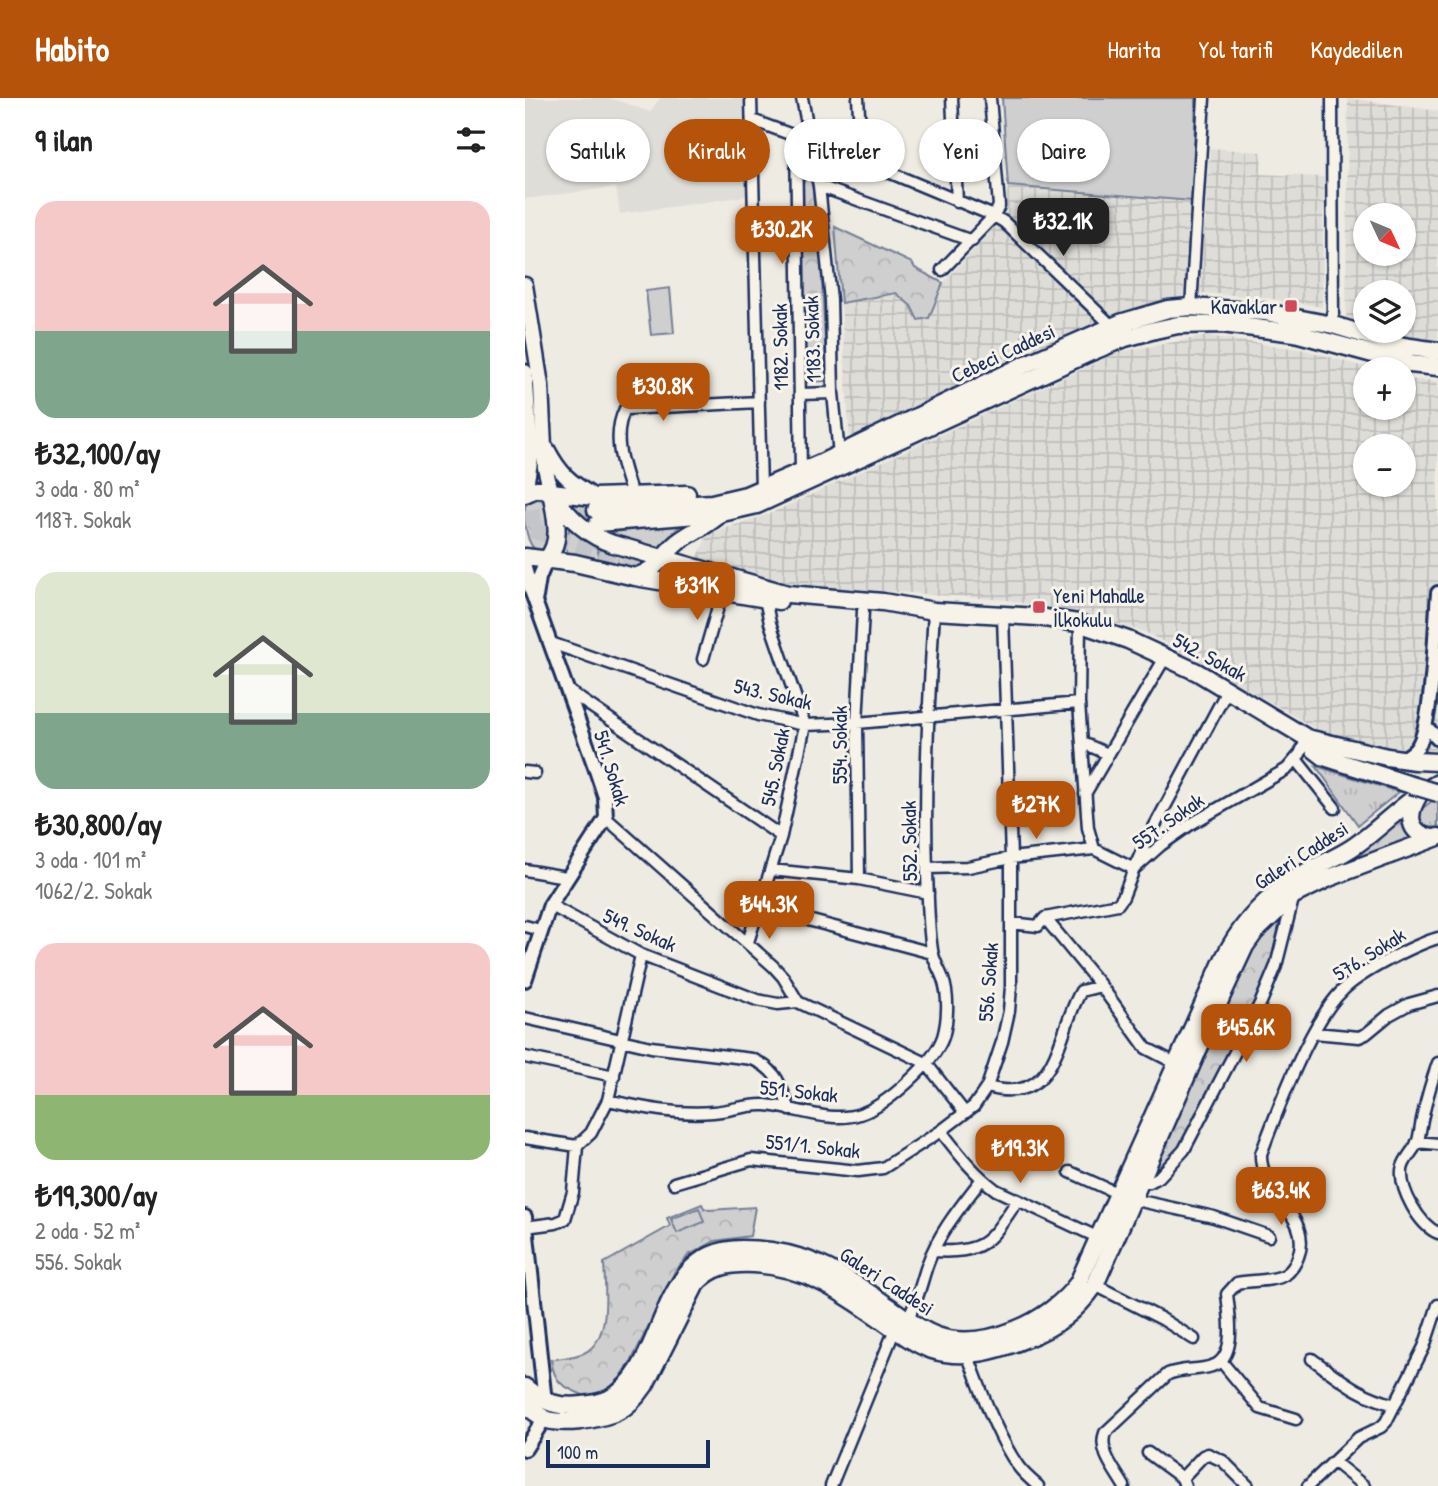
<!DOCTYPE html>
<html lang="tr">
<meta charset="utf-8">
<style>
:root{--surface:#fff;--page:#f2f2f2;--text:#222;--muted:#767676;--accent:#b45309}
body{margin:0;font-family:"Patrick Hand",sans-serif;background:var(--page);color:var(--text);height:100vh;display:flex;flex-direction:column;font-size:26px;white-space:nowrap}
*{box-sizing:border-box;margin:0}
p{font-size:23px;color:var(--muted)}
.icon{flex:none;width:38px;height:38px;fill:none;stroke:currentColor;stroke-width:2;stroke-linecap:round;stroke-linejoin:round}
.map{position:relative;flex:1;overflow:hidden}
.details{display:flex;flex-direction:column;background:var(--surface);width:525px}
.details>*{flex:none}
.top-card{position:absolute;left:21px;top:21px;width:665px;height:63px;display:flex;gap:14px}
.needle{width:46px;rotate:134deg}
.fabs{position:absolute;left:828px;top:105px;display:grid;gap:14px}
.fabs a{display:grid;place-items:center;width:63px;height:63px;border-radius:50%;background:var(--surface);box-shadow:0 2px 5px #0004;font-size:35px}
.scale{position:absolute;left:21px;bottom:18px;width:164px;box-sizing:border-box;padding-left:7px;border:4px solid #1b2f5e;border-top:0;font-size:19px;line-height:24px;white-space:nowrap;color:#1b2f5e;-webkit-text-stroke:5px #f7f3e8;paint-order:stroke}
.price{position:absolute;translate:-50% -60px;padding:0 16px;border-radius:14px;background:var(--accent);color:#fff;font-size:23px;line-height:46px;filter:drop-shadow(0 2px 4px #0008)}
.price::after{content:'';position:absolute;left:50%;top:42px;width:21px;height:16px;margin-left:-10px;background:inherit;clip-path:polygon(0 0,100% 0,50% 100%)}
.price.selected{background:#222;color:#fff}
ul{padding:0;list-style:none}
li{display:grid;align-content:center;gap:14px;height:371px;padding:0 35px}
li span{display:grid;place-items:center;height:217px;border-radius:21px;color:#555}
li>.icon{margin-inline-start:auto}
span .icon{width:126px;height:126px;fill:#fffc;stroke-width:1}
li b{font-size:30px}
h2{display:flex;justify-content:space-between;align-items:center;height:84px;padding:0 35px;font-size:30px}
.tag{padding:0 24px;border-radius:32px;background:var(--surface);box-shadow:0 2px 5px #0004;font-size:24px;line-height:63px}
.tag.selected{background:var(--accent);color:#fff}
header{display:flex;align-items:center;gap:42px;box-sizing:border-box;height:98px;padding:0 35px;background:var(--accent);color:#fff}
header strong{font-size:33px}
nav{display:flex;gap:38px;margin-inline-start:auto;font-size:24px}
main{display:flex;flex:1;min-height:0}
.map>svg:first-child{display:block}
.built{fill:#deddd8}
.industrial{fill:url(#industrial-grid);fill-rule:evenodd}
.grass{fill:url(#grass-tufts);stroke:#757f96;stroke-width:2}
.park{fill:url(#park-crowns);stroke:#757f96;stroke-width:2}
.pitch{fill:#cfcfcf;stroke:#757f96;stroke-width:2}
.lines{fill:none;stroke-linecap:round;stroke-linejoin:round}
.primary-tunnel{stroke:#c4c5c8;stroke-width:16;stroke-dasharray:16 8;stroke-linecap:butt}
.minor-casing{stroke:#1b2f5e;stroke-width:15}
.tertiary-casing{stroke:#1b2f5e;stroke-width:18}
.secondary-casing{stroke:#1b2f5e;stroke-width:19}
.primary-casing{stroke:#1b2f5e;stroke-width:21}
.minor{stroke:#f7f3e8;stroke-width:10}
.tertiary{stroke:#f7f3e8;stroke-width:12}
.secondary{stroke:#f7f3e8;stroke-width:14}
.primary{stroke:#f7f3e8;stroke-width:16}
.primary-bridge-casing{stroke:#1b2f5e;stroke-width:21;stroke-linecap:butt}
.primary-bridge{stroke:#f7f3e8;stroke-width:16}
.poi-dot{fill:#d1495b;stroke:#f7f3e8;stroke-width:2.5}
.labels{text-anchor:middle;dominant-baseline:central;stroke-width:6;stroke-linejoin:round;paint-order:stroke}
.poi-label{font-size:21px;fill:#1b2f5e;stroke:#f7f3e8;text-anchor:end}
.street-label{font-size:21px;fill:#1b2f5e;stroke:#f7f3e8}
</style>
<header>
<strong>Habito</strong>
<nav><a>Harita</a><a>Yol tarifi</a><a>Kaydedilen</a></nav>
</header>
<main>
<section class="details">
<h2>9 ilan<svg class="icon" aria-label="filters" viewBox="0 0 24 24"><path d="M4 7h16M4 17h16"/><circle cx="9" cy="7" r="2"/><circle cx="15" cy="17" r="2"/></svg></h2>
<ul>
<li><span style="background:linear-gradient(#f6c9c9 60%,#7fa58c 0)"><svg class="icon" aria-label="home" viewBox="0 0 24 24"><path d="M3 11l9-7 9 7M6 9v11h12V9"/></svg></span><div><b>₺32,100/ay</b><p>3 oda · 80 m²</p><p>1187. Sokak</p></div></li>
<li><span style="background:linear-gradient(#dfe7d0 65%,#7fa58c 0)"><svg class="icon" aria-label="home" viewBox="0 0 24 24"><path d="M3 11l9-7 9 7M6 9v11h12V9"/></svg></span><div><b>₺30,800/ay</b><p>3 oda · 101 m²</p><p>1062/2. Sokak</p></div></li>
<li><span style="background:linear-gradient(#f6c9c9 70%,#8fb573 0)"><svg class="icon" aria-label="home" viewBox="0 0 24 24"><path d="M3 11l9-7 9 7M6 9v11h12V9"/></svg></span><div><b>₺19,300/ay</b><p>2 oda · 52 m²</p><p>556. Sokak</p></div></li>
</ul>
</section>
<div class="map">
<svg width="913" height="1388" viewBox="0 0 913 1388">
<defs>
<pattern id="industrial-grid" width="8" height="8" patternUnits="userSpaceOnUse" patternTransform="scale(1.75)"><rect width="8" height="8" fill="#deddd8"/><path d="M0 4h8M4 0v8" fill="none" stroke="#bebebc"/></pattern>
<pattern id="grass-tufts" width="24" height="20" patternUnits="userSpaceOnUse" patternTransform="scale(1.75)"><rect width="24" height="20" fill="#cfcfcf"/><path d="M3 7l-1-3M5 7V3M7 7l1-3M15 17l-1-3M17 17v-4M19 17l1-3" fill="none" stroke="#b1b2b4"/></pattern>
<pattern id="park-crowns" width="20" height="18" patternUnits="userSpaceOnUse" patternTransform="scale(1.75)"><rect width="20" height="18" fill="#cfcfcf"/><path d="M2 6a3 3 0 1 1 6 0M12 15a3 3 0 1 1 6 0" fill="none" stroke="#b1b2b4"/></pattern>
</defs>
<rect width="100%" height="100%" fill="#eeebe2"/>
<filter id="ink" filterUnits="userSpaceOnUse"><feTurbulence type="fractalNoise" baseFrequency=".0143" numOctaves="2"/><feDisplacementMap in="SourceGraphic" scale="14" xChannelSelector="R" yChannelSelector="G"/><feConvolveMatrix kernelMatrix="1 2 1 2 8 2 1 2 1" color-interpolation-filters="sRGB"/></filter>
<g filter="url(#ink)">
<path class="built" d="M 0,0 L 85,0 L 125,14 L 135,0 L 218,0 L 222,98 L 95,116 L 91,89 L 0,101 Z"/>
<path class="industrial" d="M 823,0 L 913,13 L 913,245 L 884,242 L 858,233 L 878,233 L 878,194 L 840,194 L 840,226 L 821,220 ZM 840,117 L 878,117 L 878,156 L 840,156 Z
M 685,50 L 737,54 L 736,76 L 799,79 L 797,209 L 736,199 L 675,195 Z
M 483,88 L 667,103 L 658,200 L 570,225 L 325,346 L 316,205 L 372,195 L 386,208 L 393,222 L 404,220 L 418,185 L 479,119 Z
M 682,238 L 781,252 L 846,271 L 840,271 L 840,310 L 878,310 L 879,281 L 913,283 L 913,652 L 863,653 L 791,631 L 687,570 L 620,534 L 573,520 L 482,502 L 248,485 L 172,461 L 183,436 L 244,416 L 594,254 ZM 840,348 L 878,348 L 878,387 L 840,387 Z"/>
<path class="grass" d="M 9,400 L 21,403 L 28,431 L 19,453 L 14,455 C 0,446 0,425 0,408 Z
M 157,426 L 132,451 L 81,435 Z
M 46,430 L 71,448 L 76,463 L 43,455 L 41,451 L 44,431 Z
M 74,449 L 124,465 L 112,471 L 79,464 Z
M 791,668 L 874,694 L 833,727 Z
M 907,703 L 913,704 L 913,729 L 899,730 L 894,725 L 894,713 Z
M 873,719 L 885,741 L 810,770 L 851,740 Z"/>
<path class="park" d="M 282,79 L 287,85 L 295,142 L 302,283 L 277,284 L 278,85 Z
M 310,129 L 387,165 L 390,170 L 418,185 L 404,220 L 393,222 L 386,208 L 371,195 L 316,205 Z
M 755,823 L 744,871 L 731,900 L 657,1047 L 630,1077 L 628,1076 L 727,849 L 746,828 Z
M 177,1106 L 179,1110 L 184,1112 L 230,1109 L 225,1138 L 190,1143 L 164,1157 L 150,1173 L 107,1262 L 95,1280 L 83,1292 L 60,1298 C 38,1288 30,1287 26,1262 C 36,1260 50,1259 59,1255 C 87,1242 80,1190 79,1165 L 145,1128 L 142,1120 Z"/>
<path class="pitch" d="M 477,0 L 671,0 L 667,103 L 483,88 Z
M 145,190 L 149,235 L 126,237 L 121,193 Z
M 174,1110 L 179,1124 L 152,1135 L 146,1121 Z"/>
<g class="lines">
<path class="primary-tunnel" d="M 0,420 L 71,412
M 6,432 L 140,472"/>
<g class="minor-casing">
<path id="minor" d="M 226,0 L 236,391
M 277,0 L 294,88 L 306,202 L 308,295 L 314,357
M 333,0 L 337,63
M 427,0 L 432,104
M 807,0 L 808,227
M 227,22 L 337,63 L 469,118 L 479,124 L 587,228
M 271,40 L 276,374
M 294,88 L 447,143
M 417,172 L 469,118 L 474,108 L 465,0
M 666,209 L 679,0
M 275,296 L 308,295
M 107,397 C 98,369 86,339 100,311 L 234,304
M 555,526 L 554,605 L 563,730 L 569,751
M 26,545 L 233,617 L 280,627 L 332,625 L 554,605
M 178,561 L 197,495
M 42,592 L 256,738
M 558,645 L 583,656
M 771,661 L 810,710
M 0,674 L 10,675
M 560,696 L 641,558
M 81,720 L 248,868 L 258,879 L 273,904 L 401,965 L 440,1015
M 402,770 L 443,769 L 486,760 L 569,751 L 609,771 L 620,746 L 703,591
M 0,772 L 41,779
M 246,772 L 334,781 L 403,795
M 334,781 L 332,625 L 338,513
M 25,807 L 116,857 L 232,902 L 253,906 L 273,904
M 234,809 L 407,855
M 520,820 L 576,888 L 621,950 L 652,966
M 486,825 L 513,828 L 520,820 L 593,806 L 598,799 L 609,771 L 636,747 L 666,726 L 762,671 L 775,656 L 782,640
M 0,828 L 15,832
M 223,844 L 256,738 L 280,627 L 245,525 L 240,501
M 0,920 L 126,949 L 227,961 C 253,972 255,987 265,1012
M 789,935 L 834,939 L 841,936 L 864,917 L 884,906 L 913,898
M 0,959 L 89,978
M 913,965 C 907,982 902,999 898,1017 C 896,1025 895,1035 893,1043 C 889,1053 878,1062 877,1072 C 875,1092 894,1127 913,1135
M 462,989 C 534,1009 531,936 556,893 L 576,888
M 83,1002 C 117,1010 153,1017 188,1014 C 206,1013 222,1006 240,1007 C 270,1009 305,1026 335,1016 C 361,1008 409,965 418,939 C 423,922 424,898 418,881 C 415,872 408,862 407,852 C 403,826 403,799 402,773 C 399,686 404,599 409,513
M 416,1033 C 433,1055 449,1076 471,1092 L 574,1140
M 0,1040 L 52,1048 L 66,1035 L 83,1002 L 116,857
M 892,1044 L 913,1046
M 545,1074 L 594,1096
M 149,1085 L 226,1062 L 333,1073 L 358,1070 L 416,1033 L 449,1008 L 462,989 L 477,944 L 484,913 L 486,889 L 486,760 L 478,518
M 613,1085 L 625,1084 L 634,1079 L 659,1052 L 736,904 L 751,868 L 769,797
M 606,1101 L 689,1119 L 744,1138
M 0,1129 L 31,1125 L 40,1121 L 48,1094 L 52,1048
M 408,1153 C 460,1156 465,1143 492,1103
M 570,1187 L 637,1221 L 669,1241
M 382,1221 C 393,1204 396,1184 403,1165 C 414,1134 437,1107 456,1082
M 442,1256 C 457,1293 470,1335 493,1368 C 498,1375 506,1382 513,1388
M 787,1261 C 818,1283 833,1297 870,1307
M 696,1263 L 735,1310 L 771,1321
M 623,1355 L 657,1380 L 660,1388
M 809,1364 L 839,1388
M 657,1380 L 678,1358 L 683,1356 L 698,1363 L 723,1388
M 306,1388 L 370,1231
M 599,1388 C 590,1372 573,1353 580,1335 L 643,1276 C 658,1270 673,1273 687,1268 C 713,1260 704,1216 702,1196 L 712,1185 C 726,1182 747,1184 760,1177 C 766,1173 771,1165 773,1159 C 789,1118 734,1095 736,1056 C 752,1013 786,922 818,892 C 836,874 889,847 913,840
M 783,1388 L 833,1340 L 856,1329 L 861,1324 L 899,1249 L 913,1207"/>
</g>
<g class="tertiary-casing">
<path id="tertiary" d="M 0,470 L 7,495 L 70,669 L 80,699 L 81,720 L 25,807 L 0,882
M 11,499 L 14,480 L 22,461
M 900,628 L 913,641
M 876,662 C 883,658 889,655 893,648 C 908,625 910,527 913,495
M 0,1119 L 20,1304
M 0,1351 L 19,1321"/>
</g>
<g class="secondary-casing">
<path id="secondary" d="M 0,187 L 16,287 L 20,369 L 26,394
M 0,274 L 6,358 L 0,394
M 22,351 C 35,376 45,384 68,398"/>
</g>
<g class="primary-casing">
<path id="primary" d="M 26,394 C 42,418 61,437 88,446 L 263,496 L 358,504 L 409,513 L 513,519 L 553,525 L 603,542 L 672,574 L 782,640 L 862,659 L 890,663 L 913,664
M 0,396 L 11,391 L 18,391 L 26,394 L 69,399 L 162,396
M 71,412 L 187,405 L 221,397 L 296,365 L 501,266 L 595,225 L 643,211 L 666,209 L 740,214 L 808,227 L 878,248 L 913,253
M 73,425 L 197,415 L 232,407 L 566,254 L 600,240 L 630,232 L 653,227 L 697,226 L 770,235 L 885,266 L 913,269
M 0,459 L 50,465 L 110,479 L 254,503
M 22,461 C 37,444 31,420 27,399
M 110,479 C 133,472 136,458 153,444 C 167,433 183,428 196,415
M 782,640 L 790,652 L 799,659 L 886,687
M 894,697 C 882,716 882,735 907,740
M 0,1289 C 19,1305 34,1310 58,1307 C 67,1306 76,1305 84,1301 C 145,1269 128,1151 217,1151 C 278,1151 315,1174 363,1208 C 378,1218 394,1232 412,1238 C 460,1254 526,1223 553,1185 L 698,862 C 717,823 746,794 783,773 C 799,764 816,758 831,747 C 859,727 882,701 913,685
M 0,1307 C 7,1312 15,1319 23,1322 C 33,1325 45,1324 56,1323 C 87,1318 102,1314 120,1287 L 171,1186 C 187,1168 204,1165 228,1166 C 280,1169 316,1193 357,1222 C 373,1233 389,1246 407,1252 C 438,1262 472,1253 500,1241 C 531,1229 551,1214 570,1187 L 699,893 L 720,848 L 730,834 L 769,797 L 804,780 L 913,739"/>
</g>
<use href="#minor" class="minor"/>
<use href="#tertiary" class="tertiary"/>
<use href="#secondary" class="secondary"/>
<use href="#primary" class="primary"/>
<g class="primary-bridge-casing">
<path id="primary-bridge" d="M 886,687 L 913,695"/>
</g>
<use href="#primary-bridge" class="primary-bridge"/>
</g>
</g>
<g class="poi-dot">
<rect x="759" y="201" width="14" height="14" rx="3.5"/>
<rect x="507" y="502" width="14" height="14" rx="3.5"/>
</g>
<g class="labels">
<g class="poi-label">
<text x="752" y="208">Kavaklar</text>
<text x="528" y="497" text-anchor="start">Yeni Mahalle<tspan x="528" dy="24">İlkokulu</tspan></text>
</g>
<g class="street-label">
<text transform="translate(287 241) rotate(-92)">1183. Sokak</text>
<text transform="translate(255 249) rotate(-91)">1182. Sokak</text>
<text transform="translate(478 255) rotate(-25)">Cebeci Caddesi</text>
<text transform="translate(685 559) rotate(28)">542. Sokak</text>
<text transform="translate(248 596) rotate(13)">543. Sokak</text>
<text transform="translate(314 647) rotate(-90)">554. Sokak</text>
<text transform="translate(250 669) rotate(-79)">545. Sokak</text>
<text transform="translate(87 670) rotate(73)">541. Sokak</text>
<text transform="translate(643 723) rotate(-35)">557. Sokak</text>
<text transform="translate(384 743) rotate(-91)">552. Sokak</text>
<text transform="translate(776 757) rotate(-33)">Galeri Caddesi</text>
<text transform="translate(115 832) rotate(24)">549. Sokak</text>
<text transform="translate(844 856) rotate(-32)">576. Sokak</text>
<text transform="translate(463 884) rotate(-86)">556. Sokak</text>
<text transform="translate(274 993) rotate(6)">551. Sokak</text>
<text transform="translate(288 1048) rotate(6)">551/1. Sokak</text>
<text transform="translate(362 1183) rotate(33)">Galeri Caddesi</text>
</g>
</g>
</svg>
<div class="fabs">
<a><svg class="needle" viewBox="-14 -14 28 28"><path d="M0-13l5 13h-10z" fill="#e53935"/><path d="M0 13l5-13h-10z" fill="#767676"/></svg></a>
<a><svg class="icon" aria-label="layers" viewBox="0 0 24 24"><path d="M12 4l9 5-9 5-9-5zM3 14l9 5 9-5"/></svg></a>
<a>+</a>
<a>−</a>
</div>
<div class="scale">100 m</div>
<b class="price selected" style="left:538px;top:160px">₺32.1K</b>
<b class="price" style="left:257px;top:168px">₺30.2K</b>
<b class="price" style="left:138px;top:325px">₺30.8K</b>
<b class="price" style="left:172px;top:524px">₺31K</b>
<b class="price" style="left:511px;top:743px">₺27K</b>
<b class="price" style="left:244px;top:843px">₺44.3K</b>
<b class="price" style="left:721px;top:966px">₺45.6K</b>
<b class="price" style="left:495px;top:1087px">₺19.3K</b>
<b class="price" style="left:756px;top:1129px">₺63.4K</b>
<div class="top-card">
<a class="tag">Satılık</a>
<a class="tag selected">Kiralık</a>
<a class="tag">Filtreler</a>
<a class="tag">Yeni</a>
<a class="tag">Daire</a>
</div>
</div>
</main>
